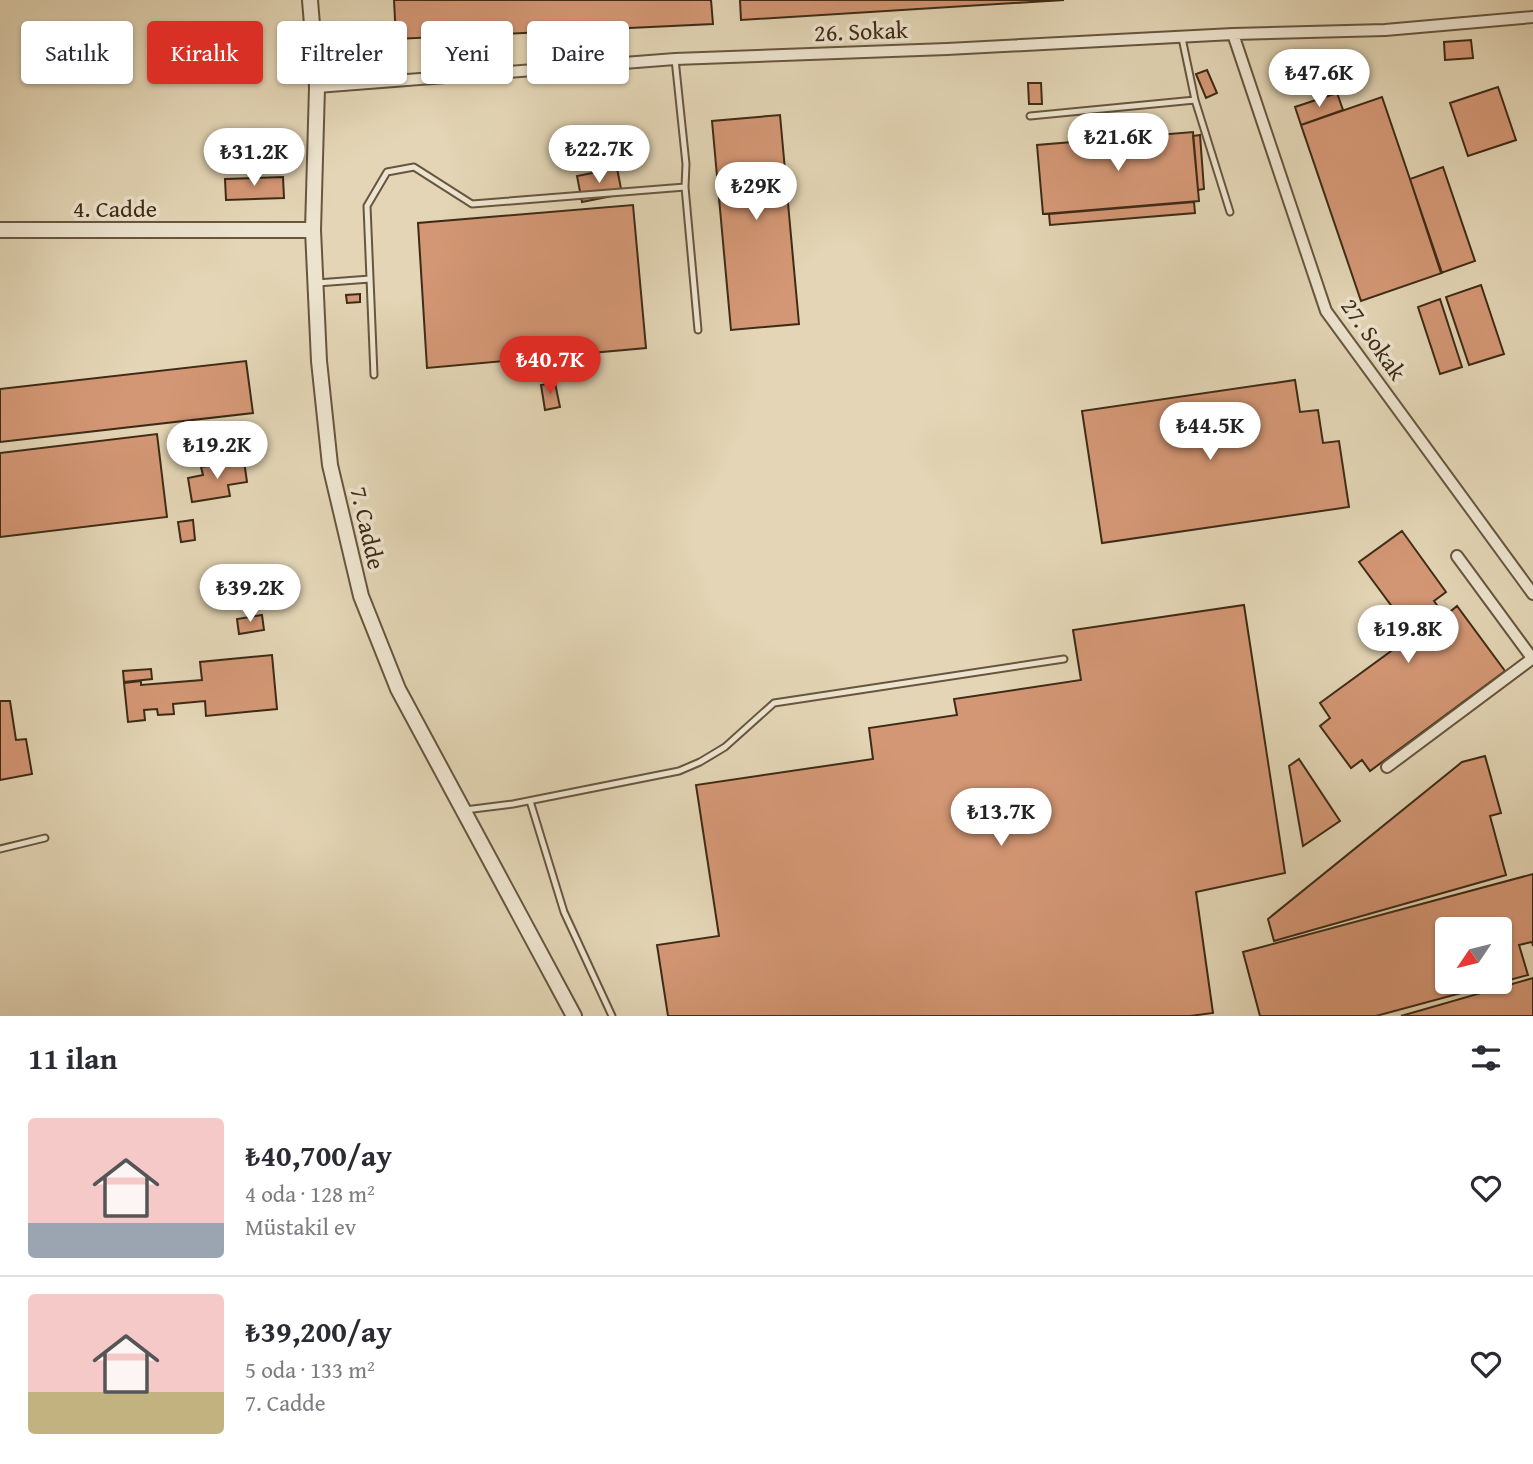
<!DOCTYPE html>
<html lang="tr">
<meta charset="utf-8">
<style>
:root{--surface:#fff;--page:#f2f2f3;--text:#2b2b33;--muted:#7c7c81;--line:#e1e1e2;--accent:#d93025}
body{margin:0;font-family:"Gentium Book Plus",serif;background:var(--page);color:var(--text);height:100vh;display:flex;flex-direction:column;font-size:26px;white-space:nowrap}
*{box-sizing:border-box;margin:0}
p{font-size:23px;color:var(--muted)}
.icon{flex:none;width:38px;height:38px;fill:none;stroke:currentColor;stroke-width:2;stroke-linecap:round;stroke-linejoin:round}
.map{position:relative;height:1016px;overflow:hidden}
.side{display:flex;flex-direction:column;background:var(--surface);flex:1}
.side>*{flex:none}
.top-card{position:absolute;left:21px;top:21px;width:700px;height:63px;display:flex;gap:14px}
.needle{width:46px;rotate:235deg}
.controls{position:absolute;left:1435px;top:917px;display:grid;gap:14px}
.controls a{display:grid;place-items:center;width:77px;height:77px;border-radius:7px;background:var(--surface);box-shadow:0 2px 5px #0004;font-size:35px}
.price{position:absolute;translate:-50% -60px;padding:0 16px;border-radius:24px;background:#fff;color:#222;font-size:23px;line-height:46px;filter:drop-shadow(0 2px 4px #0008)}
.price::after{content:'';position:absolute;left:50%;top:42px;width:21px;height:16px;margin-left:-10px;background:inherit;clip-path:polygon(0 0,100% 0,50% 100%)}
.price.on{background:var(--accent);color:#fff}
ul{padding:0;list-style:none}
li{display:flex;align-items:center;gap:21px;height:175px;padding:0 28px}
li+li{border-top:2px solid var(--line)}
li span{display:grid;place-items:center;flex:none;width:196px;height:140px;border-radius:7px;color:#555}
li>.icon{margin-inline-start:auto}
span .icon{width:84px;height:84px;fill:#fffc;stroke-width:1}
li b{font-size:30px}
h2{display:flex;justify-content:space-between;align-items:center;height:84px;padding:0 28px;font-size:30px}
.pill{padding:0 24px;border-radius:7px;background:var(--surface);box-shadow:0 2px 5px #0004;font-size:24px;line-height:63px}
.pill.on{background:var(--accent);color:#fff}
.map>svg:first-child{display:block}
.building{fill:#d49775;stroke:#3e2b16;stroke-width:2;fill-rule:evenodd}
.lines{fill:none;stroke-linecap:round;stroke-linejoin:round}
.service-casing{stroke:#67563e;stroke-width:9}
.minor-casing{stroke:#67563e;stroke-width:14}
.tertiary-casing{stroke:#67563e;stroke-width:18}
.service{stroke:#ede4cf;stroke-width:5}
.minor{stroke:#ede4cf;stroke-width:10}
.tertiary{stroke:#ede4cf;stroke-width:14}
.labels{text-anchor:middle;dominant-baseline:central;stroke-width:7;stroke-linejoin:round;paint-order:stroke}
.street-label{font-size:24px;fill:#3e2b16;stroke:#ede4cf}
</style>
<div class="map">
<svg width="1533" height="1016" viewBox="0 0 1533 1016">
<rect width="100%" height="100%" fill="#e3d5b5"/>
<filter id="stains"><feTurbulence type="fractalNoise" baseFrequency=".00286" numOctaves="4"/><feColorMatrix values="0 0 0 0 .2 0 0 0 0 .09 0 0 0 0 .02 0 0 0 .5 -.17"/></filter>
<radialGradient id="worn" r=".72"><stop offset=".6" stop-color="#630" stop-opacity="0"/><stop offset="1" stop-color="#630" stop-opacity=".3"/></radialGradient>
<path class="building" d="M 394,0 L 711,0 L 713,24 L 396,39 Z
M 740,0 L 1064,0 L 741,20 Z
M 362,27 L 384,27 L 384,43 L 362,43 Z
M 1471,40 L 1473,58 L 1445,60 L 1444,42 Z
M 1207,70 L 1217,93 L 1206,98 L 1196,74 Z
M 1028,83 L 1041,83 L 1042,104 L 1029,104 Z
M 1498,87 L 1516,140 L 1468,156 L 1450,103 Z
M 1337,93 L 1343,110 L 1301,125 L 1295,107 Z
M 1382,97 L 1442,273 L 1361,301 L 1301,125 Z
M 780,115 L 799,324 L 731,330 L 712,121 Z
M 1193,132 L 1199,201 L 1043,214 L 1037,145 Z
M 1200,135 L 1204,189 L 1198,190 L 1193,136 Z
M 1443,167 L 1475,261 L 1441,273 L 1410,179 Z
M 617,168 L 622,194 L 582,202 L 577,176 Z
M 283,177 L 284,198 L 226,200 L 225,179 Z
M 1194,202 L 1195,213 L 1050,225 L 1049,214 Z
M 633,205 L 646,348 L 427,368 L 418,223 Z
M 1481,285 L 1504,354 L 1469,365 L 1446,297 Z
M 360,294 L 360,302 L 347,303 L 346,295 Z
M 1440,299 L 1462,367 L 1440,374 L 1418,307 Z
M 246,361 L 253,413 L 0,442 L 0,389 Z
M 1295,380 L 1300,412 L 1318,410 L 1323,443 L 1339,441 L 1349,507 L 1102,543 L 1082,411 Z
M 555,383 L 560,407 L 545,410 L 541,385 Z
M 157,434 L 167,517 L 0,537 L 0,453 Z
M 244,461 L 247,482 L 228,485 L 230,496 L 192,502 L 188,478 L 203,475 L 201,467 Z
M 193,520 L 195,540 L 181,542 L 178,522 Z
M 1402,531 L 1446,592 L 1434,601 L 1445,616 L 1457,606 L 1505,671 L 1370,771 L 1362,760 L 1351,768 L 1320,726 L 1330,718 L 1320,703 L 1413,635 L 1359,562 Z
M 1244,605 L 1285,873 L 1196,892 L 1213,1013 L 1190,1016 L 668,1016 L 657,945 L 719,936 L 696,785 L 873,759 L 869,728 L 957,715 L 954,699 L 1081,680 L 1073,630 Z
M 262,615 L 264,630 L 239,634 L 237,619 Z
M 272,655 L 277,709 L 206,716 L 205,701 L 173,704 L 174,714 L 158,715 L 157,709 L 144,710 L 145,720 L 128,722 L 124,683 L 141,681 L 141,685 L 202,680 L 200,662 Z
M 151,669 L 152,679 L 124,682 L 123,671 Z
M 0,701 L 10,701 L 16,740 L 26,739 L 32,774 L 0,780 Z
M 1485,756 L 1501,813 L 1490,816 L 1506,875 L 1274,941 L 1268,919 L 1462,762 Z
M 1299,759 L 1340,821 L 1303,846 L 1289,766 Z
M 1533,874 L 1533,946 L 1532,942 L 1519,945 L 1528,975 L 1376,1016 L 1260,1016 L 1243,952 ZM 1447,929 L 1500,929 L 1500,982 L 1447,982 Z
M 1533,978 L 1533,1016 L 1401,1016 Z"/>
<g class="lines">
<g class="service-casing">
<path id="service" d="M 1182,38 L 1195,100
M 675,59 L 686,164 L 685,187 L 698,330
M 1030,116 L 1195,100 L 1230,212
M 317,283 L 370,279
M 374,375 L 367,206 L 387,172 L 414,167 L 472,204 L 685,187
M 530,801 L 564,912 L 612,1016
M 465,810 L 513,804 L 679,771 L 700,762 L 725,747 L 774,703 L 1064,659
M 0,849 L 45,838"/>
</g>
<g class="minor-casing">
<path id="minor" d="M 1233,34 L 1326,311 L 1533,594
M 317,87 L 675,59 L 947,49 L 1233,34 L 1385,30 L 1533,17
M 1457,556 L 1532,658
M 1387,767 L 1533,658"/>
</g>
<g class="tertiary-casing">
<path id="tertiary" d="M 310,0 L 317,87 L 313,230 L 319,361 L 330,465 L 361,596 L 398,689 L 574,1016
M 0,230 L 313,230"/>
</g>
<use href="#service" class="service"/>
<use href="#minor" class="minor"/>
<use href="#tertiary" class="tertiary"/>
</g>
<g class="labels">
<g class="street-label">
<text transform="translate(861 31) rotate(-2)">26. Sokak</text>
<text x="115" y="208">4. Cadde</text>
<text transform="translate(1374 339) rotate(55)">27. Sokak</text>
<text transform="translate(368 528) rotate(77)">7. Cadde</text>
</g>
</g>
<rect width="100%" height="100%" filter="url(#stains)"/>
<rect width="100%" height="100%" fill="url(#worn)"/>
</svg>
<div class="controls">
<a><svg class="needle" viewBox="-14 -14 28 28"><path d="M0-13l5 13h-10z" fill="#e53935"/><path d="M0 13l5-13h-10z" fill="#7c7c81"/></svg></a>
</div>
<b class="price" style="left:1319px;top:109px">₺47.6K</b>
<b class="price" style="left:1118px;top:173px">₺21.6K</b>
<b class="price" style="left:599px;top:185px">₺22.7K</b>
<b class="price" style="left:254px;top:188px">₺31.2K</b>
<b class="price" style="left:756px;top:222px">₺29K</b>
<b class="price on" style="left:550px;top:396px">₺40.7K</b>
<b class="price" style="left:1210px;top:462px">₺44.5K</b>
<b class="price" style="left:217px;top:481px">₺19.2K</b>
<b class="price" style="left:250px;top:624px">₺39.2K</b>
<b class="price" style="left:1408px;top:665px">₺19.8K</b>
<b class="price" style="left:1001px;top:848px">₺13.7K</b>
<div class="top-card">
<a class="pill">Satılık</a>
<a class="pill on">Kiralık</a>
<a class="pill">Filtreler</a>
<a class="pill">Yeni</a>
<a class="pill">Daire</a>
</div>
</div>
<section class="side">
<h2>11 ilan<svg class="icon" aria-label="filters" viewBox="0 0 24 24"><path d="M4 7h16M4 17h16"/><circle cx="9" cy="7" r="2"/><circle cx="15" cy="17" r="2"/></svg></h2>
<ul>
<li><span style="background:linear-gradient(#f6c9c9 75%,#9aa5b1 0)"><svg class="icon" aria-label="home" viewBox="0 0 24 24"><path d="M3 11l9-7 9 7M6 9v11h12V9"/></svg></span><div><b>₺40,700/ay</b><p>4 oda · 128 m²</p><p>Müstakil ev</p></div><svg class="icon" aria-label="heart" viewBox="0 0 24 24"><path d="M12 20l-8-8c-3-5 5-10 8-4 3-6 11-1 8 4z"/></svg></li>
<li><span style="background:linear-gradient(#f6c9c9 70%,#c2b280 0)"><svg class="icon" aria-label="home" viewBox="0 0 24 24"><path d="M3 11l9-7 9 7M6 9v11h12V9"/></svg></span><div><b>₺39,200/ay</b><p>5 oda · 133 m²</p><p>7. Cadde</p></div><svg class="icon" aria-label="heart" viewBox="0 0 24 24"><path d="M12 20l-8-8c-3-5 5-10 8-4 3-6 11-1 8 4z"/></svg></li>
</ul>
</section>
